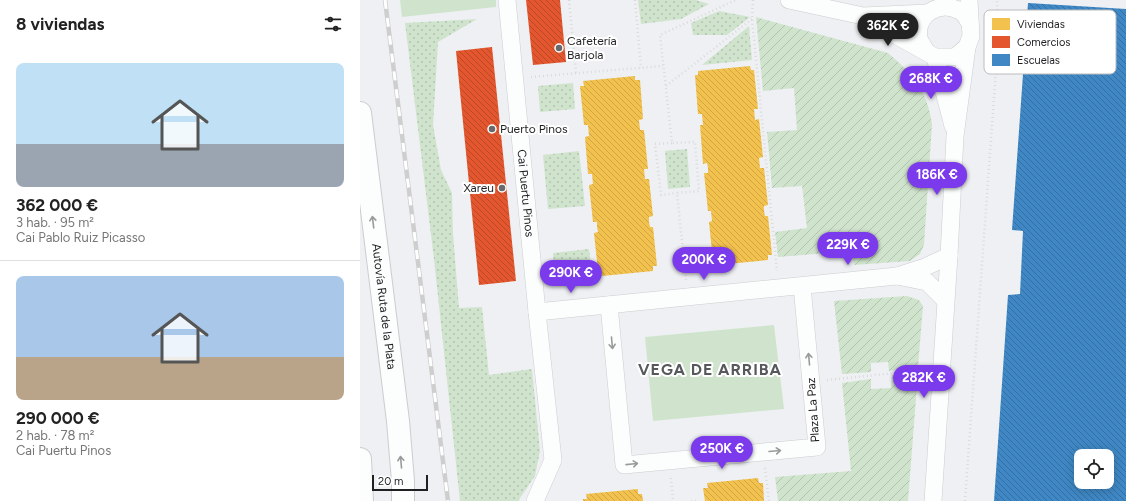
<!DOCTYPE html>
<html lang="es">
<meta charset="utf-8">
<style>
:root{--surface:#fff;--page:#f6f6f6;--text:#222;--muted:#767676;--line:#e0e0e0;--accent:#7c3aed}
body{margin:0;font-family:Figtree,sans-serif;background:var(--page);color:var(--text);height:100vh;display:flex;flex-direction:column;font-size:15px;white-space:nowrap}
*{box-sizing:border-box;margin:0}
p{font-size:13px;color:var(--muted)}
.icon{flex:none;width:22px;height:22px;fill:none;stroke:currentColor;stroke-width:2;stroke-linecap:round;stroke-linejoin:round}
.map{position:relative;flex:1;overflow:hidden}
.panel{display:flex;flex-direction:column;background:var(--surface);width:360px}
.panel>*{flex:none}
.tools{position:absolute;left:714px;top:449px;display:grid;gap:8px}
.tools a{display:grid;place-items:center;width:40px;height:40px;border-radius:8px;background:var(--surface);box-shadow:0 2px 10px #0003;font-size:20px}
.scale{position:absolute;left:12px;bottom:10px;width:56px;box-sizing:border-box;padding-left:4px;border:2px solid #1f2022;border-top:0;font-size:11px;line-height:14px;white-space:nowrap;color:#1f2022;-webkit-text-stroke:3px #fff;paint-order:stroke}
.price{position:absolute;translate:-50% -34px;padding:0 9px;border-radius:14px;background:var(--accent);color:#fff;font-size:13px;line-height:26px;filter:drop-shadow(0 1px 2px #0008)}
.price::after{content:'';position:absolute;left:50%;top:24px;width:12px;height:9px;margin-left:-6px;background:inherit;clip-path:polygon(0 0,100% 0,50% 100%)}
.price.active{background:#222;color:#fff}
ul{padding:0;list-style:none}
li{display:grid;align-content:center;gap:8px;height:212px;padding:0 16px}
li+li{border-top:1px solid var(--line)}
li span{display:grid;place-items:center;height:124px;border-radius:8px;color:#555}
li>.icon{margin-inline-start:auto}
span .icon{width:72px;height:72px;fill:#fffc;stroke-width:1}
li b{font-size:17px}
h2{display:flex;justify-content:space-between;align-items:center;height:48px;padding:0 16px;font-size:17px}
main{display:flex;flex:1;min-height:0}
.map>svg:first-child{display:block}
.park{fill:url(#park-dots)}
.garden{fill:url(#garden-furrows)}
.pitch{fill:#d0e4cd}
.homes{fill:url(#homes-back-hatch)}
.shops{fill:url(#shops-back-hatch)}
.schools{fill:url(#schools-back-hatch);fill-rule:evenodd}
.lines{fill:none;stroke-linecap:round;stroke-linejoin:round}
.minor-casing{stroke:#cbcdcf;stroke-width:18}
.motorway-casing{stroke:#cbcdcf;stroke-width:24}
.path{stroke:#dadada;stroke-width:2.5;stroke-dasharray:1 3;stroke-linecap:butt}
.minor{stroke:#fcfdfd;stroke-width:17}
.motorway{stroke:#fcfdfd;stroke-width:22}
.rail-casing{stroke:#cecece;stroke-width:4.5}
.rail{stroke:#fff;stroke-width:3;stroke-dasharray:9;stroke-linecap:butt}
.oneway{stroke:#999a9a}
.poi-dot{fill:#67696b;stroke:#fff;stroke-width:1.5}
.labels{text-anchor:middle;dominant-baseline:central;stroke-width:4;stroke-linejoin:round;paint-order:stroke}
.poi-label{font-size:12px;fill:#1f2022;stroke:#fff;text-anchor:start}
.street-label{font-size:12px;fill:#1f2022;stroke:#fff}
.district-label{font-size:16px;font-weight:bold;letter-spacing:1px;fill:#56585c;stroke:#fff}
.key{fill:#fff;stroke:#bcbcbd;stroke-width:1}
.key-label{font-size:11px;fill:#1f2022}
</style>
<main>
<section class="panel">
<h2>8 viviendas<svg class="icon" aria-label="filters" viewBox="0 0 24 24"><path d="M4 7h16M4 17h16"/><circle cx="9" cy="7" r="2"/><circle cx="15" cy="17" r="2"/></svg></h2>
<ul>
<li><span style="background:linear-gradient(#bfe0f5 65%,#9aa5b1 0)"><svg class="icon" aria-label="home" viewBox="0 0 24 24"><path d="M3 11l9-7 9 7M6 9v11h12V9"/></svg></span><div><b>362 000 €</b><p>3 hab. · 95 m²</p><p>Cai Pablo Ruiz Picasso</p></div></li>
<li><span style="background:linear-gradient(#a9c7e8 65%,#b9a48a 0)"><svg class="icon" aria-label="home" viewBox="0 0 24 24"><path d="M3 11l9-7 9 7M6 9v11h12V9"/></svg></span><div><b>290 000 €</b><p>2 hab. · 78 m²</p><p>Cai Puertu Pinos</p></div></li>
</ul>
</section>
<div class="map">
<svg width="766" height="501" viewBox="0 0 766 501">
<defs>
<pattern id="park-dots" width="8" height="8" patternUnits="userSpaceOnUse"><rect width="8" height="8" fill="#d0e4cd"/><path d="M2 2h.1M6 6h.1" fill="none" stroke="#b2c3b0" stroke-width="1.8" stroke-linecap="round"/></pattern>
<pattern id="garden-furrows" width="10" height="10" patternUnits="userSpaceOnUse"><rect width="10" height="10" fill="#d0e4cd"/><path d="M-1 1l2-2M0 10L10 0M9 11l2-2" fill="none" stroke="#b2c3b0"/></pattern>
<pattern id="homes-back-hatch" width="6" height="6" patternUnits="userSpaceOnUse"><rect width="6" height="6" fill="#f2c14e"/><path d="M-1 5l2 2M0 0l6 6M5-1l2 2" fill="none" stroke="#cfa644"/></pattern>
<pattern id="shops-back-hatch" width="6" height="6" patternUnits="userSpaceOnUse"><rect width="6" height="6" fill="#e4572e"/><path d="M-1 5l2 2M0 0l6 6M5-1l2 2" fill="none" stroke="#b84827"/></pattern>
<pattern id="schools-back-hatch" width="6" height="6" patternUnits="userSpaceOnUse"><rect width="6" height="6" fill="#3f88c5"/><path d="M-1 5l2 2M0 0l6 6M5-1l2 2" fill="none" stroke="#346fa0"/></pattern>
</defs>
<rect width="100%" height="100%" fill="#eef0f3"/>
<path class="park" d="M 278,0 L 336,0 L 349,4 L 321,19 L 281,24 Z
M 359,11 L 390,17 L 367,35 L 333,35 L 331,23 Z
M 117,19 L 78,42 L 73,125 L 81,170 L 92,193 L 93,234 L 99,308 L 122,307 L 129,375 L 172,369 L 180,451 L 175,476 L 160,498 L 159,501 L 100,501 L 74,259 L 45,23 Z
M 389,26 L 392,60 L 342,65 Z
M 213,83 L 215,109 L 180,112 L 178,86 Z
M 327,149 L 330,187 L 308,189 L 305,151 Z
M 219,151 L 225,206 L 188,209 L 183,155 Z
M 229,249 L 232,274 L 195,277 L 193,253 Z"/>
<path class="garden" d="M 396,17 L 528,53 C 553,74 567,90 572,124 L 564,245 L 560,254 L 550,261 L 494,265 L 492,251 L 418,257 L 415,232 L 447,228 L 442,186 L 412,188 L 407,132 L 437,130 L 434,88 L 403,91 Z
M 547,296 L 559,300 L 563,306 L 558,367 L 529,371 L 528,362 L 511,363 L 511,372 L 482,374 L 474,301 Z
M 558,373 L 548,501 L 418,501 L 415,477 L 491,471 L 482,383 L 511,379 L 511,389 L 531,388 L 532,375 Z"/>
<path class="pitch" d="M 40,0 L 136,0 L 136,7 L 42,17 Z
M 414,325 L 424,409 L 293,421 L 285,337 Z"/>
<path class="homes" d="M 390,66 L 391,70 L 394,70 L 398,109 L 394,109 L 395,120 L 399,119 L 403,157 L 399,158 L 400,168 L 404,168 L 408,205 L 404,206 L 404,211 L 405,216 L 408,216 L 412,255 L 408,255 L 408,260 L 357,265 L 357,261 L 353,261 L 349,222 L 352,221 L 351,211 L 348,211 L 344,173 L 348,173 L 348,168 L 347,163 L 343,164 L 340,125 L 343,125 L 342,114 L 338,114 L 335,75 L 338,75 L 338,71 Z
M 275,76 L 275,80 L 280,80 L 283,119 L 279,120 L 280,130 L 284,130 L 288,169 L 284,169 L 285,179 L 289,179 L 293,216 L 289,217 L 289,222 L 290,227 L 293,227 L 297,266 L 293,266 L 293,271 L 242,276 L 241,271 L 238,271 L 234,233 L 238,232 L 237,227 L 237,222 L 233,222 L 229,185 L 233,184 L 232,174 L 228,174 L 225,137 L 229,136 L 228,125 L 224,125 L 220,86 L 224,86 L 223,81 Z
M 398,478 L 399,483 L 403,483 L 404,501 L 345,501 L 343,488 L 348,488 L 347,483 Z
M 278,489 L 278,494 L 282,494 L 283,501 L 223,501 L 223,499 L 227,499 L 226,494 Z"/>
<path class="shops" d="M 166,0 L 200,0 L 206,62 L 173,65 Z
M 132,47 L 156,281 L 119,285 L 96,51 Z"/>
<path class="schools" d="M 668,3 L 766,9 L 766,501 L 634,501 L 648,295 L 660,294 L 663,231 L 652,230 ZM 721,456 L 747,456 L 747,482 L 721,482 Z"/>
<g class="lines">
<g class="minor-casing">
<g id="minor">
<path id="s1" d="M 147,0 L 177,312 L 193,460 L 175,501"/>
<path d="M 429,0 L 503,16 L 567,13"/>
<path d="M 503,17 L 575,57 L 595,57 L 607,47"/>
<path d="M 566,51 C 564,47 560,42 559,38 C 555,14 580,0 600,11 C 604,13 607,19 610,23"/>
<path d="M 575,57 L 593,126"/>
<path d="M 537,276 L 567,282 L 585,300"/>
<path d="M 249,305 L 264,465 L 457,447 L 442,286"/>
<path d="M 177,312 L 537,276 L 565,267 L 589,256"/>
<path d="M 573,501 L 589,256 L 595,136 L 607,47 L 611,36 L 609,0"/>
</g>
</g>
<g class="motorway-casing">
<g id="motorway">
<path id="s2" d="M 0,113 L 38,421 L 43,481 L 43,501"/>
<path d="M 0,459 L 2,501"/>
</g>
</g>
<path class="path" d="M 209,0 L 216,73
M 275,0 L 281,68
M 393,0 L 392,19 L 417,271
M 171,77 L 303,66
M 306,86 L 392,19
M 312,143 L 295,144 L 301,195 L 317,193
M 326,280 L 317,193 L 339,191 L 335,142 L 312,143 L 300,35 L 376,0
M 467,380 L 564,370
M 405,468 L 409,501
M 311,478 L 313,501
M 331,501 L 336,501
M 605,501 L 638,42 L 637,0"/>
<use href="#minor" class="minor"/>
<use href="#motorway" class="motorway"/>
<g class="rail-casing">
<path id="rail" d="M 25,0 L 88,501"/>
</g>
<use href="#rail" class="rail"/>
</g>
<defs><path id="oneway-shaft" d="M-6 0H5M1.5-3L5.5 0L1.5 3" fill="none" stroke-width="1.6" stroke-linecap="round" stroke-linejoin="round"/></defs>
<g class="oneway">
<use href="#oneway-shaft" transform="translate(13 222) rotate(-97)"/>
<use href="#oneway-shaft" transform="translate(252 343) rotate(85)"/>
<use href="#oneway-shaft" transform="translate(449 359) rotate(-95)"/>
<use href="#oneway-shaft" transform="translate(415 451) rotate(-5)"/>
<use href="#oneway-shaft" transform="translate(41 462) rotate(-95)"/>
<use href="#oneway-shaft" transform="translate(272 464) rotate(-6)"/>
</g>
<g class="poi-dot">
<circle cx="199" cy="48" r="4"/>
<circle cx="132" cy="129" r="4"/>
<circle cx="142" cy="188" r="4"/>
</g>
<g class="labels">
<g class="poi-label">
<text x="207" y="41">Cafetería<tspan x="207" dy="14">Barjola</tspan></text>
<text x="140" y="129">Puerto Pinos</text>
<text x="134" y="188" text-anchor="end">Xareu</text>
</g>
<g class="street-label">
<text stroke="none"><textPath href="#s1" startOffset="194">Cai Puertu Pinos</textPath></text>
<text stroke="none"><textPath href="#s2" startOffset="195">Autovía Ruta de la Plata</textPath></text>
<text transform="translate(453 410) rotate(-94)">Plaza La Paz</text>
</g>
<g class="district-label">
<text x="350" y="369">VEGA DE ARRIBA</text>
</g>
</g>
<rect x="624" y="10" width="132" height="64" rx="6" class="key"/>
<rect x="632" y="18" width="18" height="12" fill="#f2c14e"/>
<rect x="632" y="36" width="18" height="12" fill="#e4572e"/>
<rect x="632" y="54" width="18" height="12" fill="#3f88c5"/>
<g class="key-label">
<text x="657" y="28">Viviendas</text>
<text x="657" y="46">Comercios</text>
<text x="657" y="64">Escuelas</text>
</g>
</svg>
<div class="tools">
<a><svg class="icon" aria-label="locate" viewBox="0 0 24 24"><circle cx="12" cy="12" r="6"/><path d="M12 2v4M12 18v4M2 12h4M18 12h4"/></svg></a>
</div>
<div class="scale">20 m</div>
<b class="price active" style="left:528px;top:47px">362K €</b>
<b class="price" style="left:571px;top:100px">268K €</b>
<b class="price" style="left:577px;top:196px">186K €</b>
<b class="price" style="left:488px;top:266px">229K €</b>
<b class="price" style="left:344px;top:281px">200K €</b>
<b class="price" style="left:211px;top:294px">290K €</b>
<b class="price" style="left:564px;top:399px">282K €</b>
<b class="price" style="left:362px;top:470px">250K €</b>
</div>
</main>
